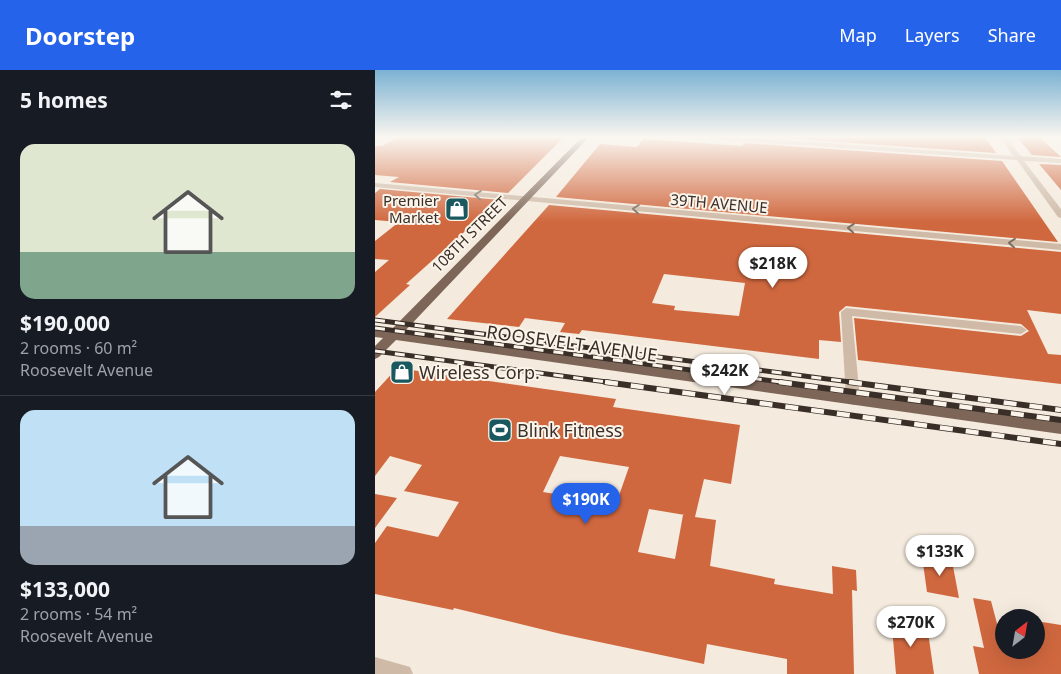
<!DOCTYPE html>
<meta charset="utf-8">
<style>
:root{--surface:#171b24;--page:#242831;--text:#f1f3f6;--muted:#9ea1a6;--line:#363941;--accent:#2563eb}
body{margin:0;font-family:"Noto Sans",sans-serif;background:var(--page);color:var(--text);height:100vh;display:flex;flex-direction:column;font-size:19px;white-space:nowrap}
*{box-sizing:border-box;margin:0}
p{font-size:16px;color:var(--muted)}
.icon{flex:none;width:28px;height:28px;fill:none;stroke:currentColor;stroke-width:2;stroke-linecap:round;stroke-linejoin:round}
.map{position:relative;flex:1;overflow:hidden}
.drawer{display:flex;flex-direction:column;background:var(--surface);width:375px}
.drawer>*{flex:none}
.needle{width:32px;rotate:31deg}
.fabs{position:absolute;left:620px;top:539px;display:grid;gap:10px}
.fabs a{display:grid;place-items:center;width:50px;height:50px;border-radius:50%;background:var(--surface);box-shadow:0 5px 20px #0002;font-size:25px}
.price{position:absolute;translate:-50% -42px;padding:0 11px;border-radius:18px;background:#fff;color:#222;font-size:16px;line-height:32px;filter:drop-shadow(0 1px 2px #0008)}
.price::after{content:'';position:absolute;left:50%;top:30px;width:15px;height:11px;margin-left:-8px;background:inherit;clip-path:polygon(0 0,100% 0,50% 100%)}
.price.current{background:var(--accent);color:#fff}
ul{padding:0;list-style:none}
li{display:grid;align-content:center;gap:10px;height:265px;padding:0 20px}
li+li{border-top:1px solid var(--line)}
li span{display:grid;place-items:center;height:155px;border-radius:15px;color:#555}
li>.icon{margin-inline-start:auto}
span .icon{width:90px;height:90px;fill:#fffc;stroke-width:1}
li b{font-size:21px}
h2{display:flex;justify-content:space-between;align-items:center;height:60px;padding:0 20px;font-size:21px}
header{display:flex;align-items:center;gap:30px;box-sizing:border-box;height:70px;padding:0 25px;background:var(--accent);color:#fff}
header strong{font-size:24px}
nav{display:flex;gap:28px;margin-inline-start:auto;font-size:18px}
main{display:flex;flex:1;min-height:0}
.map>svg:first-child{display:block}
.building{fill:#d0683f;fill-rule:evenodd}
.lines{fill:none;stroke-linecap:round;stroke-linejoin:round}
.minor{fill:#cebaa7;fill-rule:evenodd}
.major{fill:#7d6658;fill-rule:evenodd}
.rail-far1-casing{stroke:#3a2f28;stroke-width:5}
.rail-casing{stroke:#3a2f28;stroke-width:6}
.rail-far1{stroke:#fbf4ea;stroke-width:3;stroke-dasharray:10;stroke-linecap:butt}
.rail{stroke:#fbf4ea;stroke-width:4.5;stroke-dasharray:13;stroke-linecap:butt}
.oneway{stroke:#7d6e61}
.labels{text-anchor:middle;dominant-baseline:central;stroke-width:4;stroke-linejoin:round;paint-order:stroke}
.far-poi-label{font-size:15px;fill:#3a2f28;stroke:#fbf4ea;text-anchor:end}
.far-street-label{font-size:15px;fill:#3a2f28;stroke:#fbf4ea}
.street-label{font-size:18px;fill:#3a2f28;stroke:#fbf4ea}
.poi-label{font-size:18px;fill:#3a2f28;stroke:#fbf4ea;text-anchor:start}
</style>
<header>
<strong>Doorstep</strong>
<nav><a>Map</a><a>Layers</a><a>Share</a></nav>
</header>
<main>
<section class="drawer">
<h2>5 homes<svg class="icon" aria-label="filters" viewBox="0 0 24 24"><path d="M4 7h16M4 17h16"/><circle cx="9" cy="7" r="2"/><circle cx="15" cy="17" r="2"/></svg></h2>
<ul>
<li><span style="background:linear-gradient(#dfe7d0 70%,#7fa58c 0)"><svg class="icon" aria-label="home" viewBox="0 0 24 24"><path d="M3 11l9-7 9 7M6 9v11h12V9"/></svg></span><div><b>$190,000</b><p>2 rooms · 60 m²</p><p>Roosevelt Avenue</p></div></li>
<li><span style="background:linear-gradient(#bfe0f5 75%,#9aa5b1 0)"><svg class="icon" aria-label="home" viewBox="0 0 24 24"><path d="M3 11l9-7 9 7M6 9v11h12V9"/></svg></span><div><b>$133,000</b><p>2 rooms · 54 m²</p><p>Roosevelt Avenue</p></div></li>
</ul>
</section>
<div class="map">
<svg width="686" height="604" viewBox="0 0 686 604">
<rect width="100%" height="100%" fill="#f4eadd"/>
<path class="building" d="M 24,67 L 189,67 L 133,123 L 15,112 L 24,107 L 0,105 L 0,76 L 7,76 Z
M 392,67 L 610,67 L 621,83 Z
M 642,67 L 664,67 L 686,87 L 657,85 Z
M 268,69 L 368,76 L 368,73 L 627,91 L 683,172 L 181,127 L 225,74 L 262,77 Z
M 664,94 L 686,95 L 686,120 Z
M 5,119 L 125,130 L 31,214 L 35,215 L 0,247 L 0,202 L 14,190 L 0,189 L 0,171 L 24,152 L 0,150 L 0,123 Z
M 174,135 L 686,182 L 686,244 L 652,240 L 673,284 L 686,285 L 686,314 L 483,290 L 479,248 L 646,266 L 654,261 L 646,254 L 471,236 L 464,242 L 466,272 L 444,270 L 444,289 L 207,260 L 204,264 L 185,262 L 190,253 L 150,248 L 144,257 L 72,249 ZM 289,204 L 370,213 L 364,246 L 299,240 L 300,236 L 277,233 Z
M 22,298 L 241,329 L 238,337 L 365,355 L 356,414 L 329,409 L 320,447 L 341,450 L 335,496 L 400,509 L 399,514 L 458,524 L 457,496 L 481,500 L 482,521 L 477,520 L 479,604 L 412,604 L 412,589 L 332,574 L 329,594 L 186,564 L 79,538 L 78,540 L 0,524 L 0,473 L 12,456 L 63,467 L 84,432 L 29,421 L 47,395 L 15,386 L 0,406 L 0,322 ZM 185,386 L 254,397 L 241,434 L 168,422 ZM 274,439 L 310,445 L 308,445 L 300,489 L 263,482 Z
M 0,424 L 22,428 L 0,458 Z
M 547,486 L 577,491 L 584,528 L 552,522 Z
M 598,528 L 616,531 L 629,580 L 661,580 L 661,551 L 686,555 L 686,604 L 604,604 L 598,576 L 609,578 Z
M 516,545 L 539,550 L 540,559 L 553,562 L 559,604 L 521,604 Z"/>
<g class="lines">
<path class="minor" d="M 332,67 L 364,67 L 638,86 L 625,67 L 631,67 L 646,86 L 686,89 L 686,93 L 649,91 L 686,139 L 686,148 L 683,147 L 642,90 L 335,69 Z
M 0,113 L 686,174 L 686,180 L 0,117 Z
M 471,238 L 646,256 L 652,260 L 646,264 L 477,246 L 485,329 L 483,333 L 478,335 L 473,333 L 471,329 L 466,242 Z
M 0,587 L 35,597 L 38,604 L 0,604 Z"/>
<path class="major" d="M 207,67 L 214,67 L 28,263 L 686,352 L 686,364 L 21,270 L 4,287 L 0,289 L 0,276 L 8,268 L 0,267 L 0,259 L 15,261 Z"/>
<g class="rail-far1-casing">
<path id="rail-far1" d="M 0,250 L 483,313
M 0,258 L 413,313
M 0,281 L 239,313"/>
</g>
<g class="rail-casing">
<path id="rail" d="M 230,312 L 686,374
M 404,312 L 686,350
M 474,312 L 686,340"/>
</g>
<use href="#rail-far1" class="rail-far1"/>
<use href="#rail" class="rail"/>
</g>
<defs><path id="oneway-chevron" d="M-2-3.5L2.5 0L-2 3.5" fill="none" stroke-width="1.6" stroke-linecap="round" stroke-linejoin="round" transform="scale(1.25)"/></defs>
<g class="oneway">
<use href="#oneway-chevron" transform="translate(103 125) rotate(-175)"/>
<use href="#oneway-chevron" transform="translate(261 139) rotate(-175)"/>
<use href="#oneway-chevron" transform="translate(476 158) rotate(-175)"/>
<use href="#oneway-chevron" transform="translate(637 173) rotate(-175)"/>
</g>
<linearGradient id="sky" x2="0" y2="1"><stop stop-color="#7bb2d3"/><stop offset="0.44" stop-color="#faf6f0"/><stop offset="1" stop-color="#faf6f0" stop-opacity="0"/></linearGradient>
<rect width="686" height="152" fill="url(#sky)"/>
<defs>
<g id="shop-square" transform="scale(1.25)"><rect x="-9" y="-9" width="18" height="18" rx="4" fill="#1a5860" stroke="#fbf4ea"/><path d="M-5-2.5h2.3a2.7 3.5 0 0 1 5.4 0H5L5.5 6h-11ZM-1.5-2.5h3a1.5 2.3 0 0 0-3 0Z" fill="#fff"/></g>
<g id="stadium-square" transform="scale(1.25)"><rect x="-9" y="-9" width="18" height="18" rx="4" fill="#1a5860" stroke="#fbf4ea"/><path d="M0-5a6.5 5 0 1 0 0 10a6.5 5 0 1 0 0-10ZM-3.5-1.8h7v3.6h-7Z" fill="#fff"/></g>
</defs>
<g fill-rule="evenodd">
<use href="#shop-square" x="82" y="139"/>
<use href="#shop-square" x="27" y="302"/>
<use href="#stadium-square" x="125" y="360"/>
</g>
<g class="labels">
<g class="far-poi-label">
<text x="64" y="130">Premier<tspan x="64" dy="17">Market</tspan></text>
</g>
<g class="far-street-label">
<text transform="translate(344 133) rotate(5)">39TH AVENUE</text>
<text transform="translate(94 164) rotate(-45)">108TH STREET</text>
</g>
<g class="street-label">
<text transform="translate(197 273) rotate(8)">ROOSEVELT AVENUE</text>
</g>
<g class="poi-label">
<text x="44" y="302">Wireless Corp.</text>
<text x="142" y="360">Blink Fitness</text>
</g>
</g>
</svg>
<div class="fabs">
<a><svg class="needle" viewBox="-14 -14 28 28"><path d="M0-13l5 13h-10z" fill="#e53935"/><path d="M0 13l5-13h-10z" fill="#9ea1a6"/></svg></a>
</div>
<b class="price" style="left:398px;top:219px">$218K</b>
<b class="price" style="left:350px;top:326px">$242K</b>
<b class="price current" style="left:211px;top:455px">$190K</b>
<b class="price" style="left:565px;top:507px">$133K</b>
<b class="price" style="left:536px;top:578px">$270K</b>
</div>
</main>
